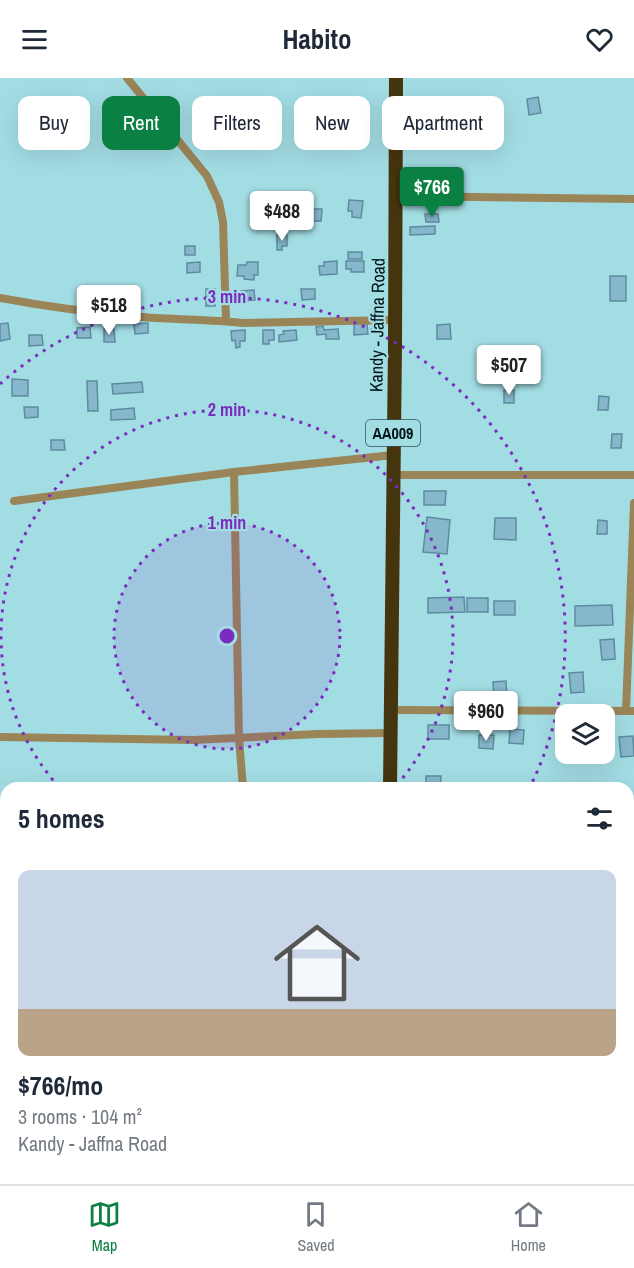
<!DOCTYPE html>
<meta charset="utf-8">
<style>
:root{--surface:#fff;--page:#f6f6f7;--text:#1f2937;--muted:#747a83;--line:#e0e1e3;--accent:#0b8043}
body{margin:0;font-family:"Archivo Narrow",sans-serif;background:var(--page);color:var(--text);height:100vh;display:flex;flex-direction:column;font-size:22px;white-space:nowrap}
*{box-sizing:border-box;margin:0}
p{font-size:20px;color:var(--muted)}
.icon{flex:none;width:33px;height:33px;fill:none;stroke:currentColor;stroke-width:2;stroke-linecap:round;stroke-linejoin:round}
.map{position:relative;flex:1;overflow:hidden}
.drawer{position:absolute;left:0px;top:704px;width:634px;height:404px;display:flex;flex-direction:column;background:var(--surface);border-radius:18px 18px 0 0;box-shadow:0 6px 24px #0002}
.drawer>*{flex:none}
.hud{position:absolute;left:18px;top:18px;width:598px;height:54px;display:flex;gap:12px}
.buttons{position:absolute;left:555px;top:626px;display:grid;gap:12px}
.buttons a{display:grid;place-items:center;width:60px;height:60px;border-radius:12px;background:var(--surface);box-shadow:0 6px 24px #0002;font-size:30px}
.price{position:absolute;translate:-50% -51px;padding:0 14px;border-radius:6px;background:#fff;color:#222;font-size:20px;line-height:39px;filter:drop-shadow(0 2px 3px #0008)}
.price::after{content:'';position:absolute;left:50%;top:36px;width:18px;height:14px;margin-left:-9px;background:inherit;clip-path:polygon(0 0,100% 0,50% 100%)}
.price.current{background:var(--accent);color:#fff}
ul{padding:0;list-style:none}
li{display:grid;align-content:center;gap:12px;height:318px;padding:0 18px}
li span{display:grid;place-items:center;height:186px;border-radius:12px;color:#555}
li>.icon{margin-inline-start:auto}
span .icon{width:108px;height:108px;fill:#fffc;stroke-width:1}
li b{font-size:26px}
h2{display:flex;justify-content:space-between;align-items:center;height:72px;padding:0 18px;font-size:26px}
.chip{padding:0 21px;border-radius:12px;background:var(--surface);box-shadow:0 6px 24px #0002;font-size:21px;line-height:54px}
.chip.current{background:var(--accent);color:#fff}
header{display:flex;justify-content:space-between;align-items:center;height:78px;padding:0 18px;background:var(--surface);font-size:27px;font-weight:700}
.tabs{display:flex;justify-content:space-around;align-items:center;height:84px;border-top:2px solid var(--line);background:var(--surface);font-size:16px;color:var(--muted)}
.tabs a{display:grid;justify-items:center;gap:3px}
.tabs .current{color:var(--accent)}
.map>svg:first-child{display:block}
.building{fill:#86b7cb;stroke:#5d8ca0;stroke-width:1.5}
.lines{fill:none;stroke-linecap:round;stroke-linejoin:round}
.street{stroke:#9a8559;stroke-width:8}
.highway{stroke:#45350e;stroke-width:14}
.ring{fill:none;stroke:#7b2cbf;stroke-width:3;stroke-dasharray:3 6}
.labels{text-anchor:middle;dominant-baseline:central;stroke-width:4.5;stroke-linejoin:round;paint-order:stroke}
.shield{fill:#a3dde4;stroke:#325256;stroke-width:1.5}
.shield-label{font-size:16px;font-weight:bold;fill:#011619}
.street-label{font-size:18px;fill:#011619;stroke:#a3dde4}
.centre{fill:#7b2cbf;stroke:#a3dde4;stroke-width:3}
.ring-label{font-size:18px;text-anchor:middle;font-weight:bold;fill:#7b2cbf;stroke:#a3dde4;stroke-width:4.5;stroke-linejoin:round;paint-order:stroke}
</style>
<header><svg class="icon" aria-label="menu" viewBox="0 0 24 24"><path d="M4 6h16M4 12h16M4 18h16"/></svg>Habito<svg class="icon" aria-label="heart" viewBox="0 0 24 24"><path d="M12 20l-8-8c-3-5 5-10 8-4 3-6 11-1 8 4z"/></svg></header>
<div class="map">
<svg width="634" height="1106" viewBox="0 0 634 1106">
<rect width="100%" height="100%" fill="#a3dde4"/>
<path class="building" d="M 538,19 L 541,35 L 529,37 L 527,21 Z
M 317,39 L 336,41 L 334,52 L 316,51 Z
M 349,122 L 363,123 L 361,140 L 352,139 L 352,133 L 348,133 Z
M 312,131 L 322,131 L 321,143 L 307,143 L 307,135 L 312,136 Z
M 425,136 L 438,136 L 439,144 L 426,144 Z
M 435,148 L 435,156 L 410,157 L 410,149 Z
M 277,157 L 287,157 L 287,168 L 282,168 L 282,172 L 277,172 Z
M 185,168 L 195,168 L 195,177 L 185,177 Z
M 348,174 L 362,174 L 362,181 L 348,181 Z
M 337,183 L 337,196 L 320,197 L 319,188 L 324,188 L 324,184 Z
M 346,183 L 364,183 L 364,194 L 351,194 L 351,191 L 346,191 Z
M 200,184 L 200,194 L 187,195 L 187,185 Z
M 247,184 L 258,184 L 258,197 L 254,197 L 254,202 L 244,201 L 244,198 L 237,198 L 238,187 L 246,187 Z
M 610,198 L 626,198 L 626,223 L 610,223 Z
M 206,211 L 215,211 L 215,228 L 206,228 Z
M 301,211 L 315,211 L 315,221 L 302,222 Z
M 254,212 L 255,222 L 241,223 L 241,213 Z
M 8,245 L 10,261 L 0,263 L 0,246 Z
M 148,245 L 148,255 L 135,256 L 134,246 Z
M 354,246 L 367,246 L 368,256 L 354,257 Z
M 450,246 L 451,261 L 437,261 L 437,247 Z
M 323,248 L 324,252 L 338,251 L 339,261 L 326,261 L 326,256 L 317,257 L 316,249 Z
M 90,249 L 91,260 L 77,260 L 77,250 Z
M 104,251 L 114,251 L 115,264 L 104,264 Z
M 245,252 L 245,263 L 240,263 L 240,269 L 236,270 L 235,262 L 232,263 L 231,253 Z
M 263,252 L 274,252 L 274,262 L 269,262 L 269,266 L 263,266 Z
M 296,252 L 297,262 L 279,264 L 279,257 L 284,256 L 283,253 Z
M 29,257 L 42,257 L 43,267 L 29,268 Z
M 12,301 L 28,302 L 28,318 L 12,318 Z
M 87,303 L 97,303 L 98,333 L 88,333 Z
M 142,304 L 143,314 L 113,316 L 112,306 Z
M 504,312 L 514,312 L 514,325 L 504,325 Z
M 599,318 L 609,319 L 608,332 L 598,332 Z
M 24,329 L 38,329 L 38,339 L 25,340 Z
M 134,330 L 135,341 L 111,342 L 111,332 Z
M 612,356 L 622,356 L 621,370 L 611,370 Z
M 51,362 L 64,362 L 65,372 L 51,372 Z
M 424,413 L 446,413 L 445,427 L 424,427 Z
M 427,439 L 450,442 L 447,476 L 423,474 Z
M 495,440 L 516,440 L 516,462 L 494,461 Z
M 598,442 L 607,443 L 607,456 L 597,456 Z
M 464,519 L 465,534 L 428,535 L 428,520 Z
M 467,520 L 488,520 L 488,534 L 467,534 Z
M 494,523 L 515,523 L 515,537 L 494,537 Z
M 612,527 L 613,547 L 575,548 L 575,528 Z
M 614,561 L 615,581 L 602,582 L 600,562 Z
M 583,594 L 584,614 L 571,615 L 569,595 Z
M 506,603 L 507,623 L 494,624 L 493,604 Z
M 428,647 L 449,647 L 449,661 L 428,661 Z
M 510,651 L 524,652 L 523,666 L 509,665 Z
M 479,657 L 494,657 L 493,671 L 479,670 Z
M 633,658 L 634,678 L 621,679 L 619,659 Z
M 426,698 L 441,698 L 440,710 L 426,710 Z
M 6,833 L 6,850 L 0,851 L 0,834 Z
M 458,1101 L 482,1101 L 482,1105 L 458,1106 Z"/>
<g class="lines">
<path class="street" d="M 127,0 L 207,98 L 219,124 L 223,144 L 226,243
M 396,118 L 634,121
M 0,220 C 48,229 94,235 142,239 C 176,242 210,241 243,245 L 395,242
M 234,394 L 239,660 L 243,710
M 393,397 L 634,397
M 14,423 L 234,394 L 393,377
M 390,632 L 634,633
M 626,633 L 634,425
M 0,659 L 194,662 L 318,656 L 390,655
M 628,813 L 634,812
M 628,942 L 634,942
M 0,976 L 6,976"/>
<path class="highway" d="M 390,710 L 395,268 L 396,0
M 388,1106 L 388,1101"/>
</g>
<circle cx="227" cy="558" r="113" fill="#7b2cbf" fill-opacity=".12"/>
<g class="ring">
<circle cx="227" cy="558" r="113"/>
<path d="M59 709A226 226 0 1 1 395 709"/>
<path d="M0 306A339 339 0 0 1 530 709"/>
</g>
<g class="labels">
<rect class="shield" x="366" y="342" width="54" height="26" rx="4.5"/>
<g class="shield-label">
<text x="393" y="355">AA009</text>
</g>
<g class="street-label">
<text transform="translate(377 247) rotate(-89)">Kandy - Jaffna Road</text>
</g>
</g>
<circle cx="227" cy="558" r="9" class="centre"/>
<g class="ring-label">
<text x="227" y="225">3 min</text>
<text x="227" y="338">2 min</text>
<text x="227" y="451">1 min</text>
</g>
</svg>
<div class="buttons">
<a><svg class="icon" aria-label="layers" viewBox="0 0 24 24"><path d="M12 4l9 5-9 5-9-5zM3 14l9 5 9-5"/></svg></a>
</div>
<b class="price current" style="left:432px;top:140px">$766</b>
<b class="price" style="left:282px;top:164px">$488</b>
<b class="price" style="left:109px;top:258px">$518</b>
<b class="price" style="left:509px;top:318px">$507</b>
<b class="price" style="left:486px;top:664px">$960</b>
<div class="hud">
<a class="chip">Buy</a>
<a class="chip current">Rent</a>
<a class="chip">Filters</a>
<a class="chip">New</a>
<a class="chip">Apartment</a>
</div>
<section class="drawer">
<h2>5 homes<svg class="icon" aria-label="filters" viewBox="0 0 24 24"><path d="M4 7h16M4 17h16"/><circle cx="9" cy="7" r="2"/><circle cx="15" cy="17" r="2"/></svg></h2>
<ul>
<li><span style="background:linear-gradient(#c9d6e8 75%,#b9a48a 0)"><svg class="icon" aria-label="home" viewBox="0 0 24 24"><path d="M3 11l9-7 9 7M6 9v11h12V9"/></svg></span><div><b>$766/mo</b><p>3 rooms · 104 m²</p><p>Kandy - Jaffna Road</p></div></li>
</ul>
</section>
</div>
<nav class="tabs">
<a class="current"><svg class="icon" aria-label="map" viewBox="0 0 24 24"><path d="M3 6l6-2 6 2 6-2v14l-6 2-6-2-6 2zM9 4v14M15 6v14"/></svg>Map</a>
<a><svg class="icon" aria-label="saved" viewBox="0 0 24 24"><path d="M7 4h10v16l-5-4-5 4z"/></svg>Saved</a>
<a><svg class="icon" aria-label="home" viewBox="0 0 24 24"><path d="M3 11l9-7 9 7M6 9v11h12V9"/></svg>Home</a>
</nav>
